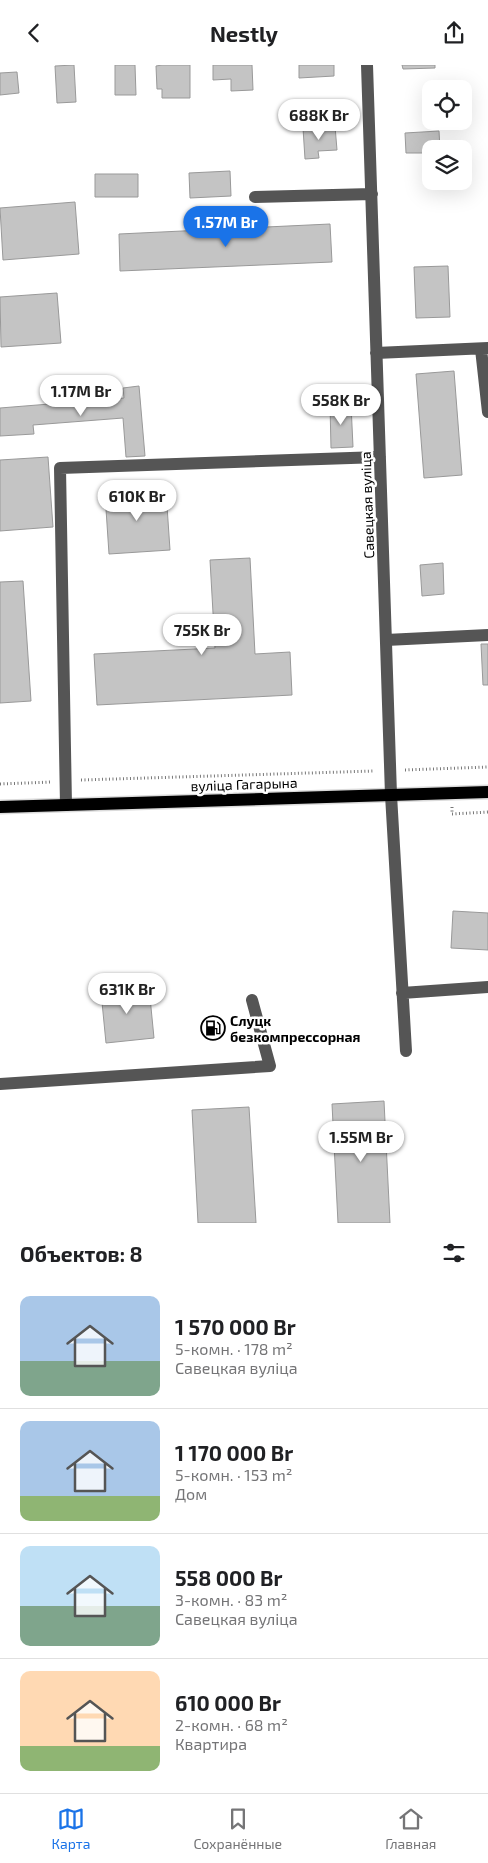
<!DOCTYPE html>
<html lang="ru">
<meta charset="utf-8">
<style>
:root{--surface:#fff;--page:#f6f6f6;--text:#202124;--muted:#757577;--line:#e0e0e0;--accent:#1a73e8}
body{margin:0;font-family:"Exo 2",sans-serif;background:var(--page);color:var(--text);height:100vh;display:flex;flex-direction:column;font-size:19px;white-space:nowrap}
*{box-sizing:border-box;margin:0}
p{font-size:16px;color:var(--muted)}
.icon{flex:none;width:28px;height:28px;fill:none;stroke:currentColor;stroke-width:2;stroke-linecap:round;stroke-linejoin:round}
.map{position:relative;height:1158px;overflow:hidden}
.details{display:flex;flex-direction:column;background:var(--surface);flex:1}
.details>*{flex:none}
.tools{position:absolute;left:422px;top:15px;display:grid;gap:10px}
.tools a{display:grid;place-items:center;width:50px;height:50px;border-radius:10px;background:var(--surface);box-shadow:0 5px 20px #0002;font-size:25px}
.price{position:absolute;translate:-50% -42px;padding:0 11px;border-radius:18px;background:#fff;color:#222;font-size:16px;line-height:32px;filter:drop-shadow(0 1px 2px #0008)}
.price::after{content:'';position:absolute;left:50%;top:30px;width:15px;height:11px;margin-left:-8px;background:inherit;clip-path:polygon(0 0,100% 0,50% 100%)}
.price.on{background:var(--accent);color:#fff}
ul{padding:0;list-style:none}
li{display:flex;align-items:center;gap:15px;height:125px;padding:0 20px}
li+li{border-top:1px solid var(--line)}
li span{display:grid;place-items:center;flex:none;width:140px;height:100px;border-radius:10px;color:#555}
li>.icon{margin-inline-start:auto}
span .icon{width:60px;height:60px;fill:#fffc;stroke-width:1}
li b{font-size:21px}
h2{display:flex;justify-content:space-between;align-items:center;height:60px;padding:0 20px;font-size:21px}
header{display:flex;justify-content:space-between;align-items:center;height:65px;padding:0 20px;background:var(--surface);font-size:22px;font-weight:700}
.tabs{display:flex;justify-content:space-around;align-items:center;height:70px;border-top:1px solid var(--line);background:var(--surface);font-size:14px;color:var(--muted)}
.tabs a{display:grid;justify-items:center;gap:2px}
.tabs .on{color:var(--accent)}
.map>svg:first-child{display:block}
.building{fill:#c4c4c4;stroke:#999}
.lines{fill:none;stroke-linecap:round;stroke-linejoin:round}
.major-casing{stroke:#dbdbdb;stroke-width:15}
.path{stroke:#777;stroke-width:3;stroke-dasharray:1 2.5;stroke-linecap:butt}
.minor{stroke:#555;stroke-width:12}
.major{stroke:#000;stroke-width:12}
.labels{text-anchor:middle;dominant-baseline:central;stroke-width:5;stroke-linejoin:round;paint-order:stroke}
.street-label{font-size:14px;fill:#000;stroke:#fff}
.poi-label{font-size:14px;font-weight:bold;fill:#000;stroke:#fff;text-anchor:start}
</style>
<header><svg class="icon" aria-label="back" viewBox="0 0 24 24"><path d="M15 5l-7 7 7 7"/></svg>Nestly<svg class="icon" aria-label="share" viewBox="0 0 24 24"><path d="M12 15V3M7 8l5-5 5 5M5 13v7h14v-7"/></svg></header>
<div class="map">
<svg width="488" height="1158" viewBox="0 0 488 1158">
<rect width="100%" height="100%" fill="#fff"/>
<path class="building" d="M 74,0 L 76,37 L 57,38 L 55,1 Z
M 115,0 L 135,0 L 136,30 L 115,30 Z
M 162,0 L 190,0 L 190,33 L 162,33 L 162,24 L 157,24 L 156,1 Z
M 213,0 L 252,0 L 253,25 L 231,26 L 231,14 L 213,15 Z
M 299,0 L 334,0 L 334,11 L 299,13 Z
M 402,0 L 435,0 L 435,3 L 403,4 Z
M 17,7 L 19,28 L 0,30 L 0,8 Z
M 335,61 L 337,85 L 318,86 L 319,93 L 305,94 L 303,63 Z
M 439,66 L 440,84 L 431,84 L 431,96 L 424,96 L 423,88 L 406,88 L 405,68 Z
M 230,106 L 231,131 L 190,133 L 189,108 Z
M 95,109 L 138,109 L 138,132 L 95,132 Z
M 75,137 L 79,189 L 3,195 L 0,143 Z
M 330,159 L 332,197 L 120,206 L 119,169 Z
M 448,201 L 450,252 L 416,253 L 414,202 Z
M 57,228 L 61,278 L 1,282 L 0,232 Z
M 454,306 L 462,410 L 424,413 L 416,309 Z
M 139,321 L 145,391 L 126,392 L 123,353 L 33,360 L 34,369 L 0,371 L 0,343 L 124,333 L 123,323 Z
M 351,339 L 353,382 L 331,383 L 330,340 Z
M 48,392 L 53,462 L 0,466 L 0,395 Z
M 166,426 L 170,485 L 109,489 L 105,429 Z
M 250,493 L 255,589 L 290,587 L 292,630 L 97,640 L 94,589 L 215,583 L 210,495 Z
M 443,498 L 444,529 L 422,531 L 420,500 Z
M 23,516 L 31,636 L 0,638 L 0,517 Z
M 481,579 L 488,579 L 488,620 L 483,620 Z
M 453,846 L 488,848 L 488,885 L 451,883 Z
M 149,922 L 154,973 L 106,978 L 101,927 Z
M 384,1036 L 390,1158 L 338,1158 L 332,1039 Z
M 249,1042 L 256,1158 L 198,1158 L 192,1045 Z"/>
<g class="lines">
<g class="major-casing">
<path id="major" d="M 0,742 L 488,727"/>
</g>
<path class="path" d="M 405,705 L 488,702
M 81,715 L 374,706
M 0,719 L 52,717
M 452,742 L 452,749 L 488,747"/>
<path class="minor" d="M 367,0 L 391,730 L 406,986
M 255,132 L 372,129
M 481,284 L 488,347
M 376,288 L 488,283
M 386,575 L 488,570
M 66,740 L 60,403 L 380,392
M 402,928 L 488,922
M 0,1019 L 270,1001 L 252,935"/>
<use href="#major" class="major"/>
</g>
<defs>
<g id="fuel-ring" transform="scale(1.25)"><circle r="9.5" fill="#fff" stroke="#000" stroke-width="1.5"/><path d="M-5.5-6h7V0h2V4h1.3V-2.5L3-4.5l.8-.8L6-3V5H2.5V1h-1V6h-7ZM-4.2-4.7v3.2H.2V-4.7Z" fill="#000"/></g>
</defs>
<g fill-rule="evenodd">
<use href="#fuel-ring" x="213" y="963"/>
</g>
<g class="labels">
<g class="street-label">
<text transform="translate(367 440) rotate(-92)">Савецкая вуліца</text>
<text transform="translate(244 719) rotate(-2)">вуліца Гагарына</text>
</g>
<g class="poi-label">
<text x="230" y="955">Слуцк<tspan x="230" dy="16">безкомпрессорная</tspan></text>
</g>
</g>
</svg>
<div class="tools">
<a><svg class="icon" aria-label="locate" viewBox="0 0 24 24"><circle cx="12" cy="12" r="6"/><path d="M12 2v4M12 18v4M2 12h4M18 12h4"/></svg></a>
<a><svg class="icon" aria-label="layers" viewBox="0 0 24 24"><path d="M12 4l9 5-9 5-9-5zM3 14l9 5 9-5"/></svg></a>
</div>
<b class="price" style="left:319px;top:76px">688K Br</b>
<b class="price on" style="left:226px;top:183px">1.57M Br</b>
<b class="price" style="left:81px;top:352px">1.17M Br</b>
<b class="price" style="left:341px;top:361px">558K Br</b>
<b class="price" style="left:137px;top:457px">610K Br</b>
<b class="price" style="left:202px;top:591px">755K Br</b>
<b class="price" style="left:127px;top:950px">631K Br</b>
<b class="price" style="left:361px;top:1098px">1.55M Br</b>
</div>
<section class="details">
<h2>Объектов: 8<svg class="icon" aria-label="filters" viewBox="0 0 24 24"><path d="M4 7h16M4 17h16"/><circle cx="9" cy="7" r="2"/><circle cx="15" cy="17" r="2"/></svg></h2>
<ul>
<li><span style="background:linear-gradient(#a9c7e8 65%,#7fa58c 0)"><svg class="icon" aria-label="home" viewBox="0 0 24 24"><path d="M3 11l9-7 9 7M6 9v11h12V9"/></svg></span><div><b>1 570 000 Br</b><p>5-комн. · 178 m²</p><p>Савецкая вуліца</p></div></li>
<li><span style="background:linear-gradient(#a9c7e8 75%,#8fb573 0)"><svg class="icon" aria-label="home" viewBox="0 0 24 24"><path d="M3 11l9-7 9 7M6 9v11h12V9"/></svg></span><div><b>1 170 000 Br</b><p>5-комн. · 153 m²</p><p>Дом</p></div></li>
<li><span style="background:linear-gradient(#bfe0f5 60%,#7fa58c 0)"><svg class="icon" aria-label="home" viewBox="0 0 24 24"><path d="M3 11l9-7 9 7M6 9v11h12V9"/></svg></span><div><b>558 000 Br</b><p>3-комн. · 83 m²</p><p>Савецкая вуліца</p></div></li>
<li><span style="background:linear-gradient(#ffd9b3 75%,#8fb573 0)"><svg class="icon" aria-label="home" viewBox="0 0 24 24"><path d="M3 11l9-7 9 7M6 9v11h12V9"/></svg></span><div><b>610 000 Br</b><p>2-комн. · 68 m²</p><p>Квартира</p></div></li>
</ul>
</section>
<nav class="tabs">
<a class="on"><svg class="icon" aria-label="map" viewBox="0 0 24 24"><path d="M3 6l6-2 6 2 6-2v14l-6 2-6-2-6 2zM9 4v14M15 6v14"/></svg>Карта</a>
<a><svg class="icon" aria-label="saved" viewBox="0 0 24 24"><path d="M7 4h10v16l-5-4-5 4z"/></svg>Сохранённые</a>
<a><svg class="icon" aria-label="home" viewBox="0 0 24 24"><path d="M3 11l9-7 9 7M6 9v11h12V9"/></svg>Главная</a>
</nav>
